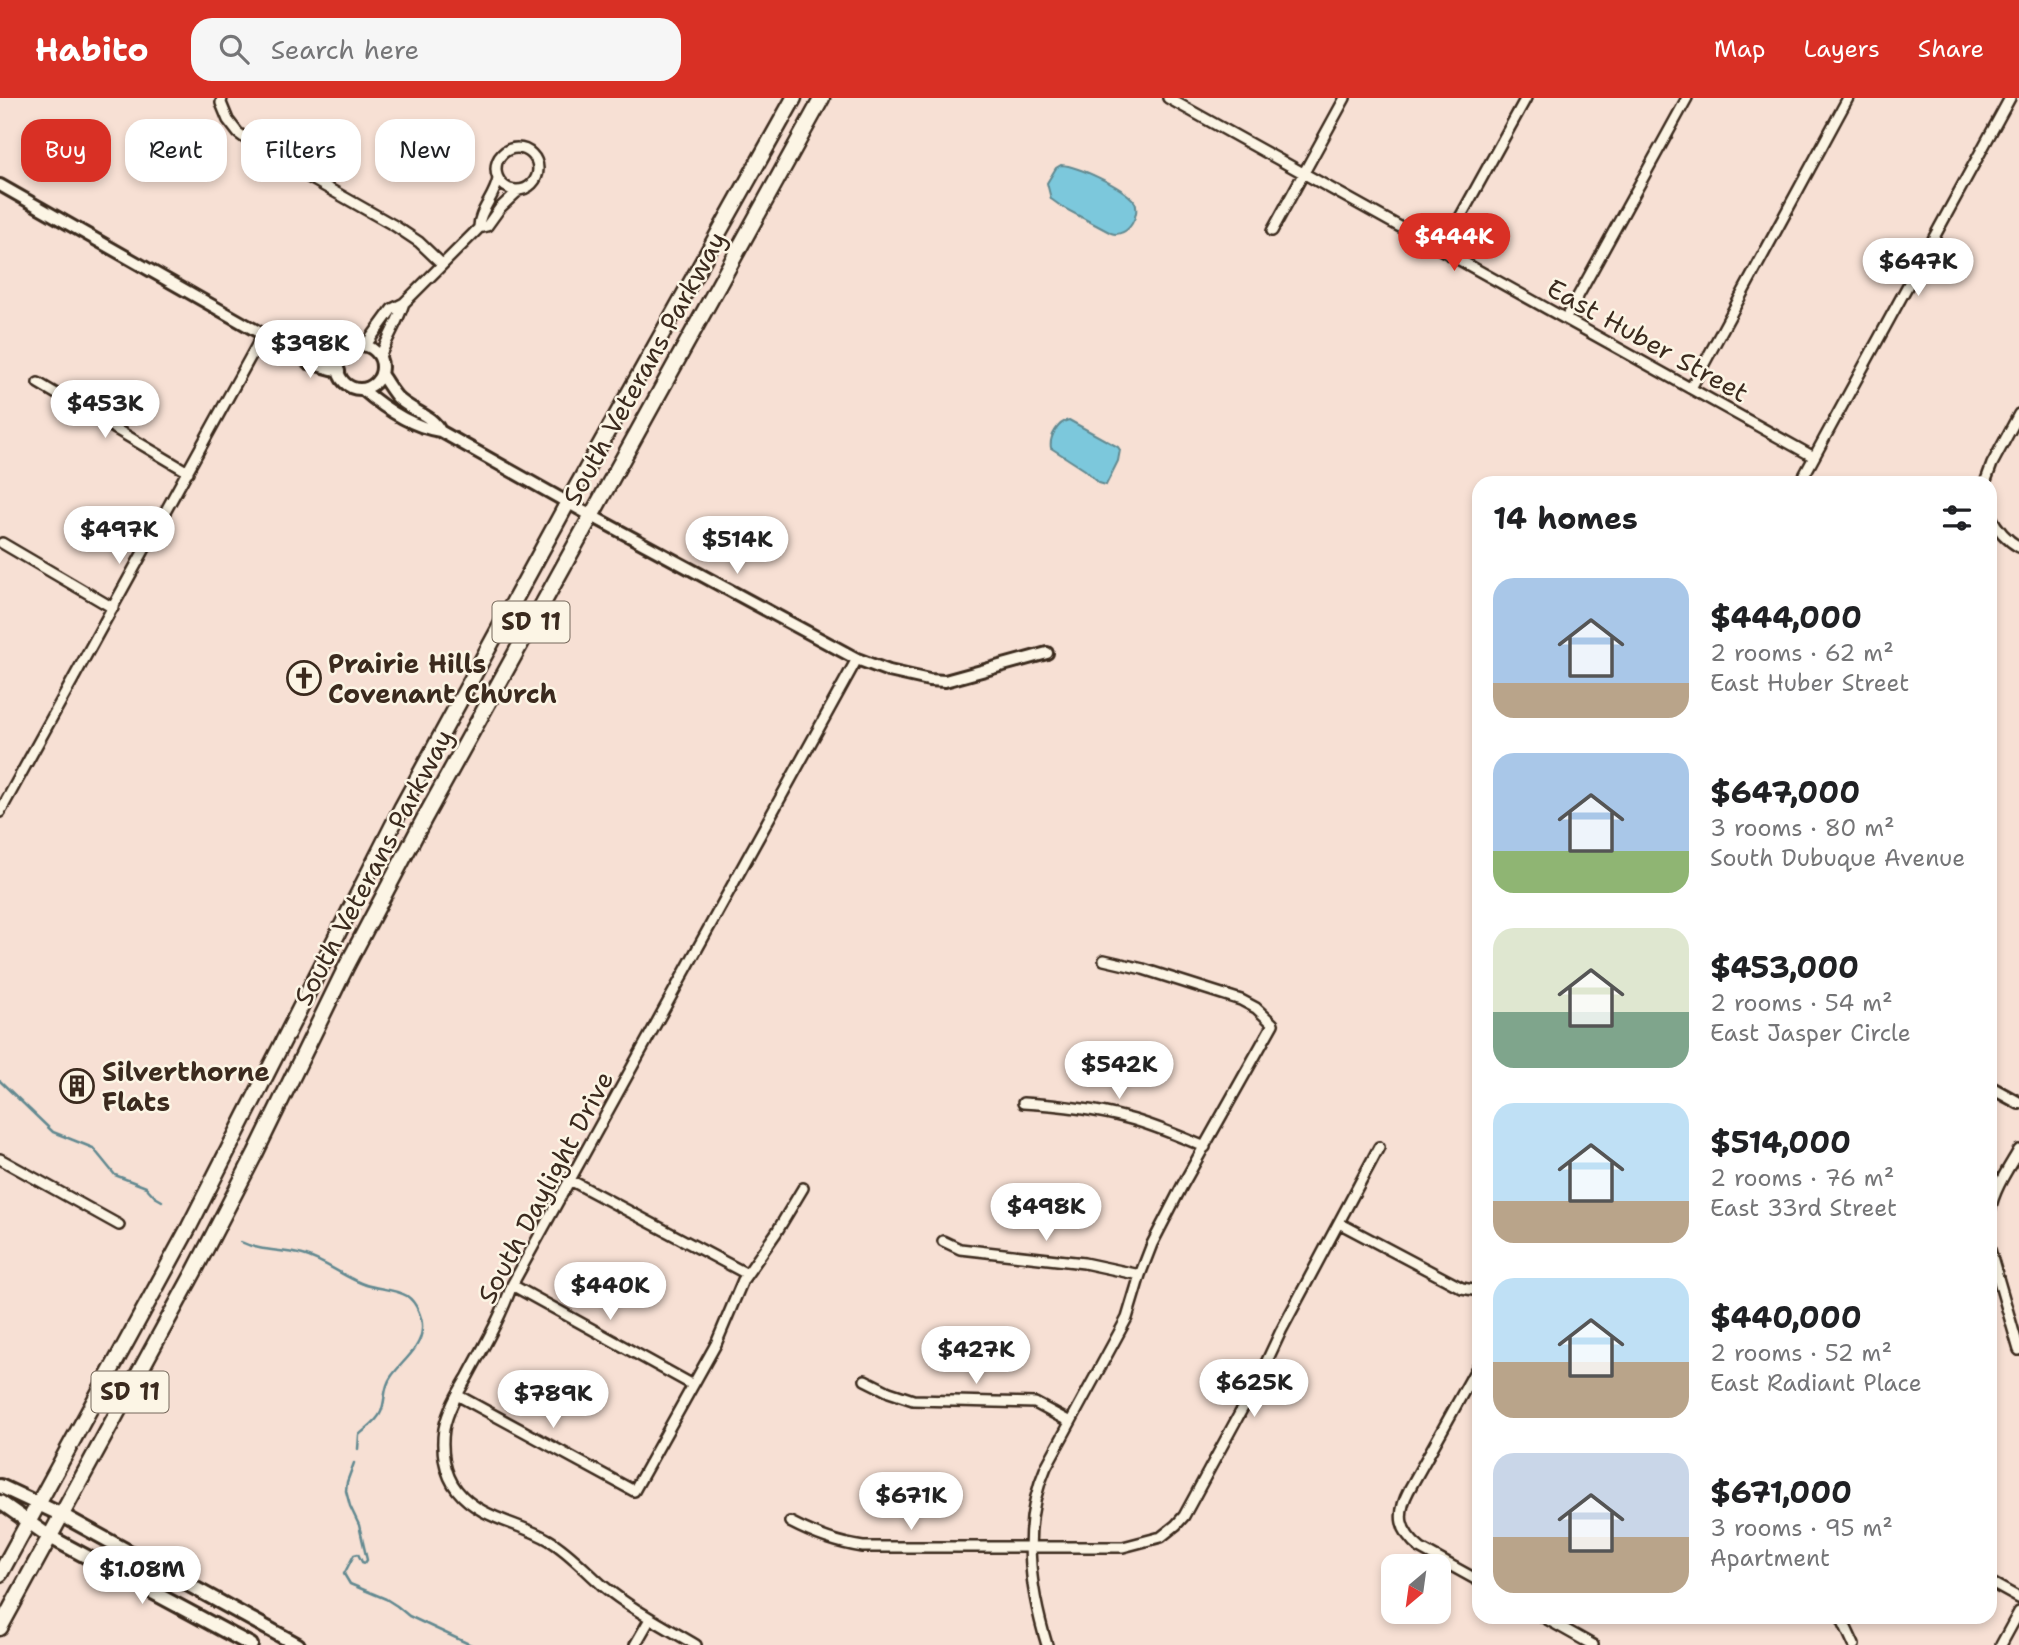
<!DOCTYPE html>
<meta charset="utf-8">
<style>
:root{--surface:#fff;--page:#f6f6f6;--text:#202124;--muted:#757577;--accent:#d93025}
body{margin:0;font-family:"Shantell Sans",sans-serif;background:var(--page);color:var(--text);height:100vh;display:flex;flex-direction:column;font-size:26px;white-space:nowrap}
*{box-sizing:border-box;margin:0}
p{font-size:23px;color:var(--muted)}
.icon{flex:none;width:38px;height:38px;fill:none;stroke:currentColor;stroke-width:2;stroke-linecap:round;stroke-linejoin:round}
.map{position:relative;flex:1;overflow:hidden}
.sheet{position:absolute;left:1472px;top:378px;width:525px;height:1148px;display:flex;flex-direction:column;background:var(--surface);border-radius:21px;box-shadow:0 4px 10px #0003}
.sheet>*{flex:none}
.hud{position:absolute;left:21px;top:21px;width:665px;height:63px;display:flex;gap:14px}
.needle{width:46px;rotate:209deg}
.fabs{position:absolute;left:1381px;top:1456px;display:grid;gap:14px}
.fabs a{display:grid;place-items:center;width:70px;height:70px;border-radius:14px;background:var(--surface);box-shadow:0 4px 10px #0003;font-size:35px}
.price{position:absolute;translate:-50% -60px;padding:0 16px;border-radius:24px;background:#fff;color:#222;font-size:23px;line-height:46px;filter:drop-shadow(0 2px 4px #0008)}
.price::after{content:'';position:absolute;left:50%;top:42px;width:21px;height:16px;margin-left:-10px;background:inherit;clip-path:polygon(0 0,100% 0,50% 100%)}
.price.selected{background:var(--accent);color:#fff}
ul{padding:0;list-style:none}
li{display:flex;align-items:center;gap:21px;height:175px;padding:0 21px}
li span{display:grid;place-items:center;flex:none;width:196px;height:140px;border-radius:21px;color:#555}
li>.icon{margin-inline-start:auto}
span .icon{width:84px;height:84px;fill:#fffc;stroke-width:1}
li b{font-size:30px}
h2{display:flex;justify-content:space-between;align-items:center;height:84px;padding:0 21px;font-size:30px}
.tag{padding:0 24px;border-radius:21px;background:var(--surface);box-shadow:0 4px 10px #0003;font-size:24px;line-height:63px}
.tag.selected{background:var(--accent);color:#fff}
header{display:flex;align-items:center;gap:42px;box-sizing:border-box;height:98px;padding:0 35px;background:var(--accent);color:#fff}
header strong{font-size:33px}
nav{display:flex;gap:38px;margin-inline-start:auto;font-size:24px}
.search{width:490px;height:63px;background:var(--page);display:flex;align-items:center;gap:18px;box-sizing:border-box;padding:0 24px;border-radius:21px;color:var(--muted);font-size:26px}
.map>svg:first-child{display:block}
.water{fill:#7cc8dc;stroke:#628990;stroke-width:2}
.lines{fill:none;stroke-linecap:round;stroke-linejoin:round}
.stream{stroke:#628990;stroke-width:2.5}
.minor-casing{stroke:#3b2a1e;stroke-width:14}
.tertiary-casing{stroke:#3b2a1e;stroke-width:16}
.secondary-casing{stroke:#3b2a1e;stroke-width:18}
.trunk-casing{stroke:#3b2a1e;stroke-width:19}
.minor{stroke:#fcf5e5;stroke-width:9}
.tertiary{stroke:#fcf5e5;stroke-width:10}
.secondary{stroke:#fcf5e5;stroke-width:12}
.trunk{stroke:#fcf5e5;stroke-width:14}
.labels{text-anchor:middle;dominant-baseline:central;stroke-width:5;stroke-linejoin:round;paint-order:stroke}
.shield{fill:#fcf5e5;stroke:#75675a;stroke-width:2}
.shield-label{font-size:24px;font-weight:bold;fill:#3b2a1e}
.street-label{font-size:26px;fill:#3b2a1e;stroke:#fcf5e5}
.poi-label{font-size:26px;font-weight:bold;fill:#3b2a1e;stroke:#fcf5e5;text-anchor:start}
</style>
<header>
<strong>Habito</strong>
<div class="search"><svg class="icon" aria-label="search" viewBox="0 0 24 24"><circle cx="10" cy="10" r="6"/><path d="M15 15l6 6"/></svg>Search here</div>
<nav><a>Map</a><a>Layers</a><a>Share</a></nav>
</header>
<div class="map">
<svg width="2019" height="1547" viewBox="0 0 2019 1547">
<rect width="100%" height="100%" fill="#f7e0d4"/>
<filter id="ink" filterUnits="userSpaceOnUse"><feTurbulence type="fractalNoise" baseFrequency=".0143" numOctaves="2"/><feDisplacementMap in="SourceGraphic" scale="14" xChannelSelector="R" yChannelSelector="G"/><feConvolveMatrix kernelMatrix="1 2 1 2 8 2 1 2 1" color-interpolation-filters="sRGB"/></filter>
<g filter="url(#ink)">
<path class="water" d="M 1061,67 C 1078,68 1123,89 1134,103 C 1142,115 1128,141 1111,135 L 1062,109 L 1051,101 L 1047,85 L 1056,70 Z
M 1069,322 L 1118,349 L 1120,352 L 1118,363 L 1106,387 L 1099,385 L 1085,372 L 1051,350 C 1049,339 1058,324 1069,322 Z"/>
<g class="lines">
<path class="stream" d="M 0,983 L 53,1034 L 93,1050 L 115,1077 L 146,1089 L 155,1099 L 162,1103
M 241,1144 C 261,1154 282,1151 303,1157 C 326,1163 344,1180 366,1187 C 379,1191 395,1191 407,1198 C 416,1204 423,1220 422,1231 C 421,1251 401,1264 391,1279 C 383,1290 386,1302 381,1314 C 377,1324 366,1330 359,1337 L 358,1351
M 354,1365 L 347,1384 L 346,1393 L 350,1408 L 359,1427 L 367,1462 L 365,1465 L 362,1464 L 358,1456 L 354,1457 L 344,1476 L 350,1486 L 386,1501 L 397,1508 L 409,1518 L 471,1547"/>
<g class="minor-casing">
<path id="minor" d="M 222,0 L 221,5 L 228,22 L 238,35 L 264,54 L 395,128 L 419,144 L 442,166
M 1168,0 L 1814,359
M496 71a21 21 0 1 1 42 0a21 21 0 1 1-42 0Z
M 479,130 C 478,114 495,99 498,81
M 1272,133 L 1345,0
M 1442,152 L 1526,0
M 1566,220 L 1687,0
M 365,248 L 392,211 L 404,205 L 479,130 L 487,128 L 500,110 L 519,92
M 380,259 C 387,240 398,224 404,205
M 38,285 L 188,374
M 1691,290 L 1848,0
M 1800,385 L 2010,0
M 1985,385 L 1992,366 L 2019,316
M 1990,417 C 1997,431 2005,441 2019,449
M 2,445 L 113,510
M 0,714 L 263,236
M 1023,1005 C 1057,1007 1094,1011 1127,1020 C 1154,1027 1179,1038 1205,1049
M 0,1061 L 119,1127
M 570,1082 L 747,1176
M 1990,1113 C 1994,1091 2008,1071 2019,1052
M 1339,1125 L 1462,1190 L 1479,1193
M 943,1143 L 960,1151 L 1084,1165 L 1140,1177
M 1990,1152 L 2019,1252
M 512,1187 L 693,1287
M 1479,1266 L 1409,1392 C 1396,1417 1399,1433 1421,1451 L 1479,1483
M 865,1282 L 889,1294 L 913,1302 L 1035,1305 L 1070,1324
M 457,1297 L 634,1393 L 716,1246 L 743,1182 L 776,1135 L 803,1090
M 790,1424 C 815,1437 836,1445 863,1449 L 1123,1449 L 1161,1439 L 1176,1427 L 1184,1418 L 1259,1280 L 1281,1233 L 1379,1049
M 1990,1484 L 2019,1500
M 1543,1519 L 1593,1547
M 1841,1519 L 1854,1547
M 635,1547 L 650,1521
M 696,1547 C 664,1528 631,1511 602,1487 C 585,1472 569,1454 549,1442 C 518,1424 480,1421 457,1392 C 444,1376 441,1351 444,1331 C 448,1311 458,1295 468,1278 C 484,1248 501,1219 512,1187 L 857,561
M 1047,1547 C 1029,1488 1021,1426 1046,1369 L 1127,1220 L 1140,1177 L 1152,1146 L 1182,1088 L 1273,926 L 1256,910 L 1241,902 L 1143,871 L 1104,862
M 2001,1547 L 2019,1514"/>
</g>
<g class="tertiary-casing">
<path id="tertiary" d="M 0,87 L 299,257 L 309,265 L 339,273
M338 269a22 22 0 1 1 44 0a22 22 0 1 1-44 0Z
M 299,257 L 312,254 L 342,257
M 381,276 C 386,283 391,292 397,299 C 410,313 432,316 440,333
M 362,291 C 384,310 411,329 440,333 L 590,417 L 857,561 L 889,573 L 929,582 L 945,583 L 1047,555
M 1990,989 L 2019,1005"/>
</g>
<g class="secondary-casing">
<path id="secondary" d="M 0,1388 L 62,1417 L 298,1547
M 0,1404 L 50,1439 L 251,1547"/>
</g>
<g class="trunk-casing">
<path id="trunk" d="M 0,1476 L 189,1129 L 402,709 L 568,404 L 794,0
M 0,1530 L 194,1174 L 255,1056 L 346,869 L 424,721 L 822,0"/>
</g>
<use href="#minor" class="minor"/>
<use href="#tertiary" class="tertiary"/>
<use href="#secondary" class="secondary"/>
<use href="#trunk" class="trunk"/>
</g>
</g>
<defs>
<g id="church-ring" transform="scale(1.75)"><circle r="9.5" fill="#fcf5e5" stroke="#3b2a1e" stroke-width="1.5"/><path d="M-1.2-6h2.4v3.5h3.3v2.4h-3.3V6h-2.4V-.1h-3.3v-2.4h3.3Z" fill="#3b2a1e"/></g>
<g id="building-ring" transform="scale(1.75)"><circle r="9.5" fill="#fcf5e5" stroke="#3b2a1e" stroke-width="1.5"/><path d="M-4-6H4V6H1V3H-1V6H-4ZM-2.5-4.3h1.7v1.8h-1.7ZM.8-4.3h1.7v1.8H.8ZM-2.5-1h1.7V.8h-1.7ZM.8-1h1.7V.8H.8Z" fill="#3b2a1e"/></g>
</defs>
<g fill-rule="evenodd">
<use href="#church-ring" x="304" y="580"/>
<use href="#building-ring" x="77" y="988"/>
</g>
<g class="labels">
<g class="shield">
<rect x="492.5" y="503.5" width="77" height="41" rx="5"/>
<rect x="91.5" y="1273.5" width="77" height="41" rx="5"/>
</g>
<g class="shield-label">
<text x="531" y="524">SD 11</text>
<text x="130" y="1294">SD 11</text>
</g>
<g class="street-label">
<text transform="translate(1648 242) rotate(29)">East Huber Street</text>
<text transform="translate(644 270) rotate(-61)">South Veterans Parkway</text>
<text transform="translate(373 769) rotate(-62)">South Veterans Parkway</text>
<text transform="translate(545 1089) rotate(-62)">South Daylight Drive</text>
</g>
<g class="poi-label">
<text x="328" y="565">Prairie Hills<tspan x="328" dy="30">Covenant Church</tspan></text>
<text x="102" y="973">Silverthorne<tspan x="102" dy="30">Flats</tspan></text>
</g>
</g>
</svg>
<div class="fabs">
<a><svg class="needle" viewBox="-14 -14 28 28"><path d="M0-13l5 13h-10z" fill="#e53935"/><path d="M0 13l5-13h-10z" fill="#757577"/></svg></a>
</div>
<b class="price selected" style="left:1454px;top:175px">$444K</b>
<b class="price" style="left:1918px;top:200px">$647K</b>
<b class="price" style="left:310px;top:282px">$398K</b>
<b class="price" style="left:105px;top:342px">$453K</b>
<b class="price" style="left:119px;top:468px">$497K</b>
<b class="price" style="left:737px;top:478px">$514K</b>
<b class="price" style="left:1119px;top:1003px">$542K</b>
<b class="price" style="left:1046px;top:1145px">$498K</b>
<b class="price" style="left:610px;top:1224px">$440K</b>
<b class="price" style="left:976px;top:1288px">$427K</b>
<b class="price" style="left:1254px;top:1321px">$625K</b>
<b class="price" style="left:553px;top:1332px">$789K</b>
<b class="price" style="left:911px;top:1434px">$671K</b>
<b class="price" style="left:142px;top:1508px">$1.08M</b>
<div class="hud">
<a class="tag selected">Buy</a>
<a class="tag">Rent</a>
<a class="tag">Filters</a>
<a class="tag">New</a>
</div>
<section class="sheet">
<h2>14 homes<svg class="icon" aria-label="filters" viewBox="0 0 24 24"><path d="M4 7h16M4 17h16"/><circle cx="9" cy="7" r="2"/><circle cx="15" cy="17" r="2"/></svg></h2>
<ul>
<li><span style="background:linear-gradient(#a9c7e8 75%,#b9a48a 0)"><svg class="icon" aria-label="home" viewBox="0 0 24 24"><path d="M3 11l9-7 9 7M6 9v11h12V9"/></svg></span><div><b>$444,000</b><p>2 rooms · 62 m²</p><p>East Huber Street</p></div></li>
<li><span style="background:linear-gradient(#a9c7e8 70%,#8fb573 0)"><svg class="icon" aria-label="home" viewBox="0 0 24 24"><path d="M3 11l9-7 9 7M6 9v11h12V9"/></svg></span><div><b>$647,000</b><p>3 rooms · 80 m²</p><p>South Dubuque Avenue</p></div></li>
<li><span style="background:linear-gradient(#dfe7d0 60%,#7fa58c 0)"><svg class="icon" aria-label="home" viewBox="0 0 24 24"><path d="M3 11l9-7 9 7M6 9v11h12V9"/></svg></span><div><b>$453,000</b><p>2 rooms · 54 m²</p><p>East Jasper Circle</p></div></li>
<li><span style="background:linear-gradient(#bfe0f5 70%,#b9a48a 0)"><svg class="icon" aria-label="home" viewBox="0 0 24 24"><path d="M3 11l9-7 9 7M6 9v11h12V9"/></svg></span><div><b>$514,000</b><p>2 rooms · 76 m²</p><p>East 33rd Street</p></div></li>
<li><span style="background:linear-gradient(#bfe0f5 60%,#b9a48a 0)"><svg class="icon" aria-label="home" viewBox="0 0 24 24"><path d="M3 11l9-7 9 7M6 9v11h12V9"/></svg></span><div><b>$440,000</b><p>2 rooms · 52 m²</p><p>East Radiant Place</p></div></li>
<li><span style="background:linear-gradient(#c9d6e8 60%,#b9a48a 0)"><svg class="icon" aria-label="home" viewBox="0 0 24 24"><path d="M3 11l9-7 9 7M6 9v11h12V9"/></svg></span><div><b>$671,000</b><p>3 rooms · 95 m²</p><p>Apartment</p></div></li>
</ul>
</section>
</div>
